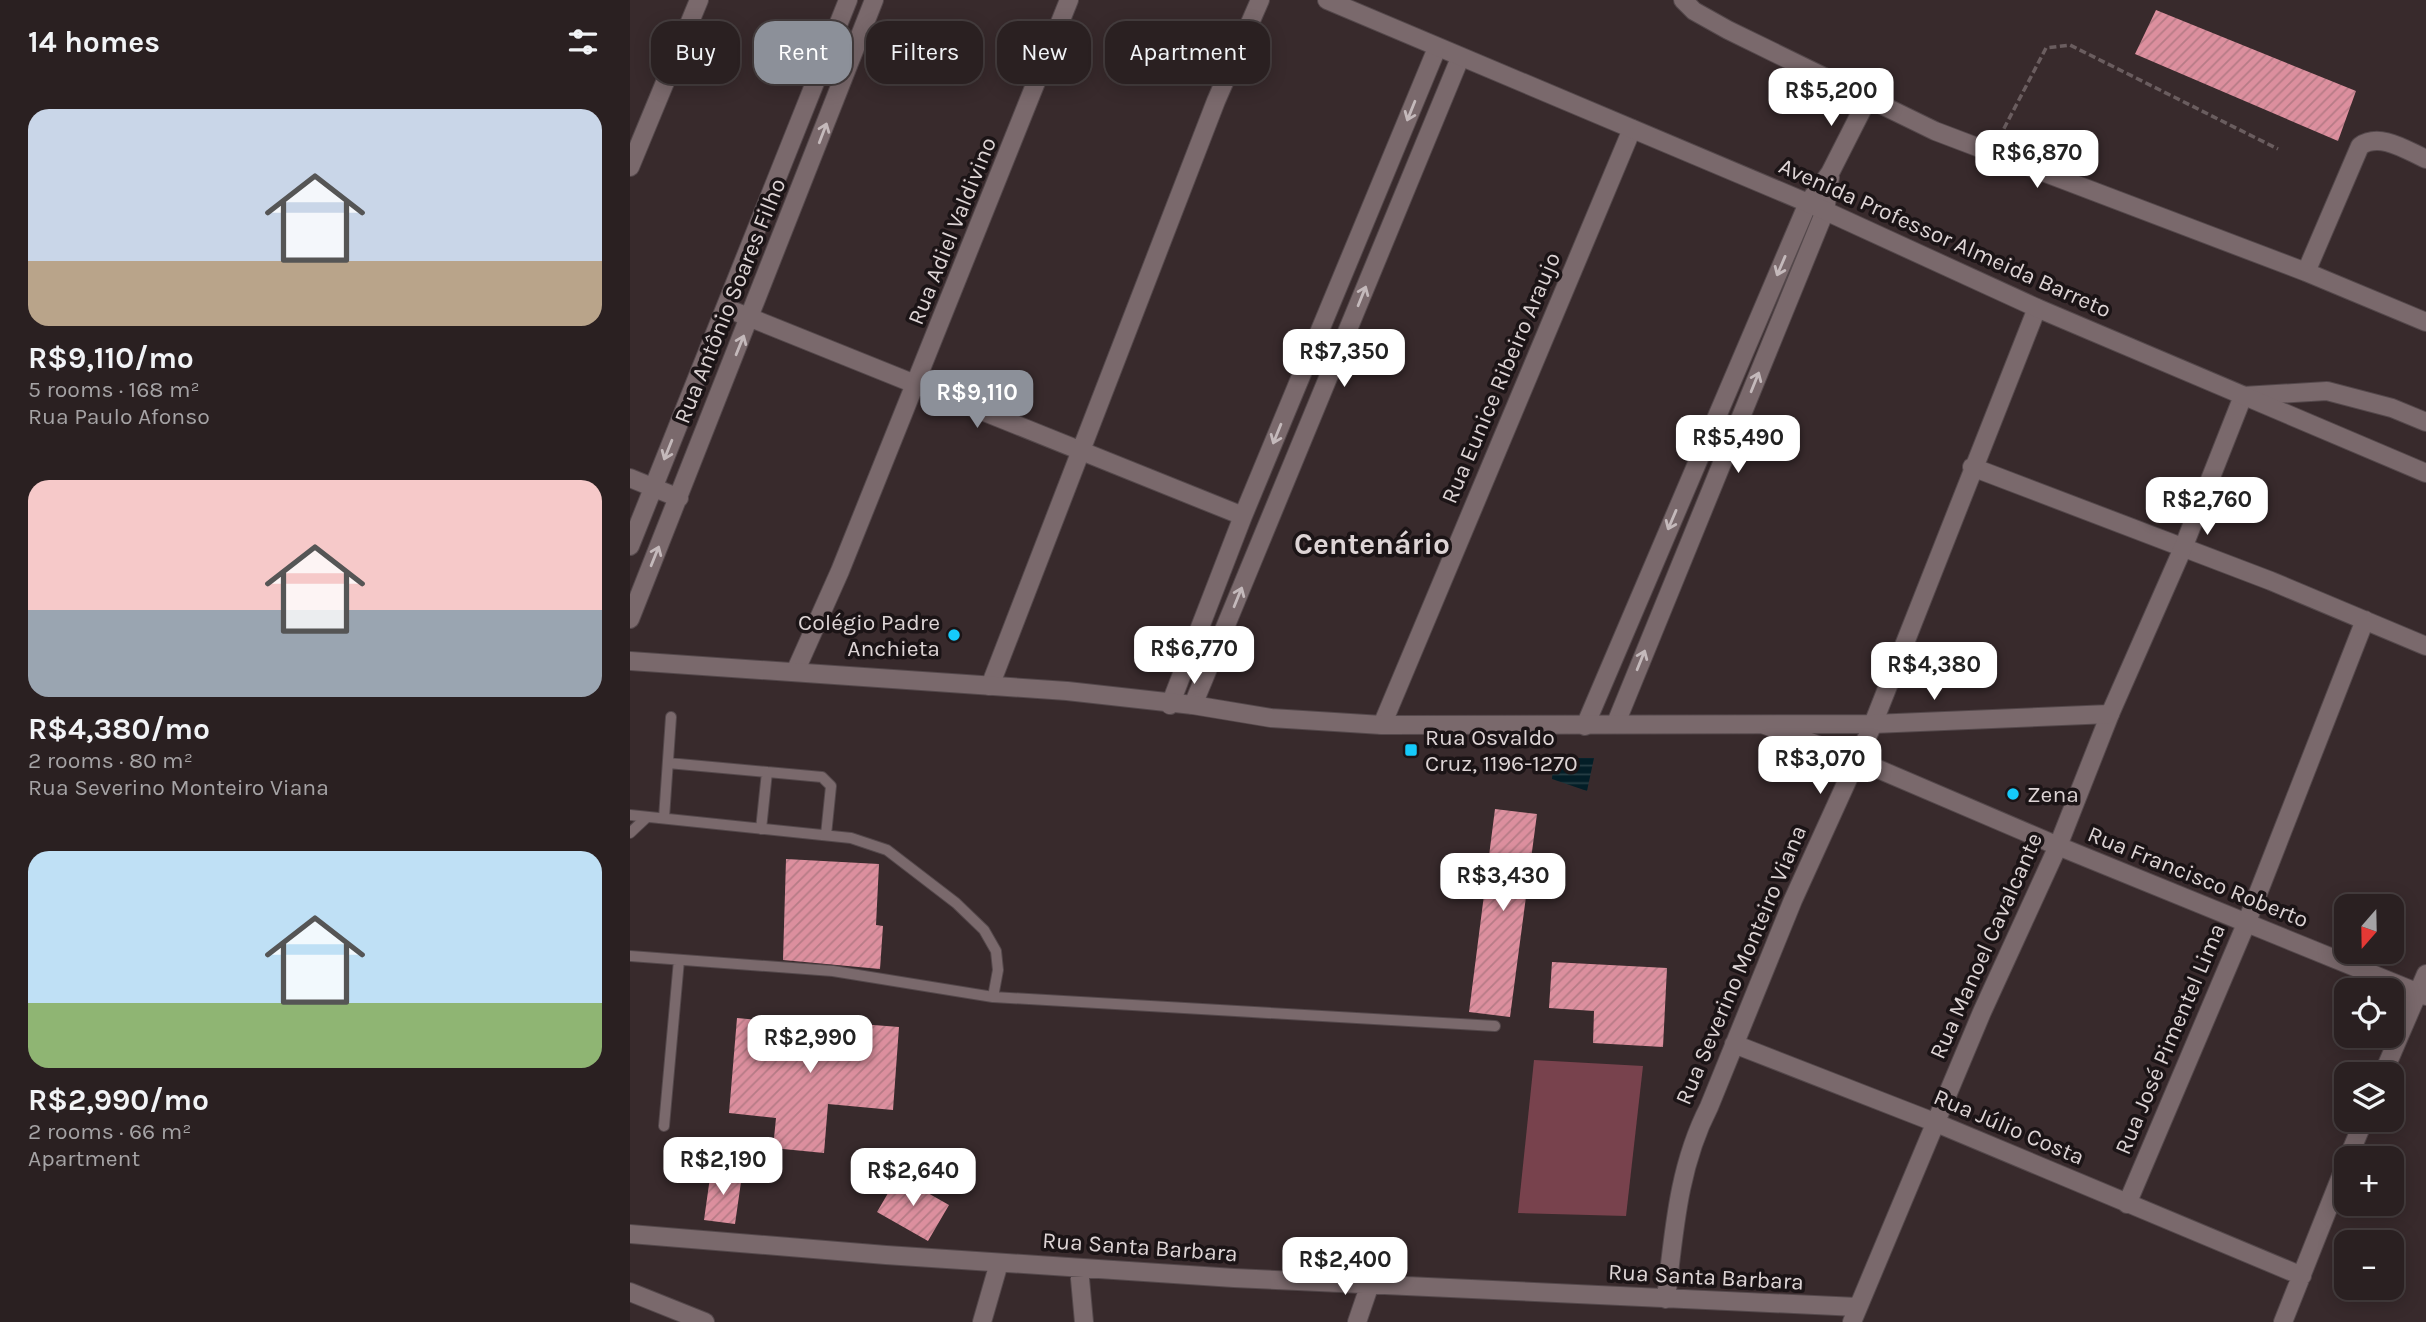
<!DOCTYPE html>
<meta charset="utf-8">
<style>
:root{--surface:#2a2021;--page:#362d2e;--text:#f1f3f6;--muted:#a5a3a5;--line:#463e3f;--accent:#8c9099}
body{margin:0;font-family:Karla,sans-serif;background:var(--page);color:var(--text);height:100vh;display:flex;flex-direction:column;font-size:26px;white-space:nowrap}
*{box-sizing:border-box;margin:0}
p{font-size:23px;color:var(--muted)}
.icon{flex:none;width:38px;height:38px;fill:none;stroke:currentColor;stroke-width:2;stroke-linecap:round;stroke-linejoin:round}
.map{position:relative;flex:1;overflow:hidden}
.sheet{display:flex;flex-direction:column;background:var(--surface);width:630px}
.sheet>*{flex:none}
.banner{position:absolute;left:21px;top:21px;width:665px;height:63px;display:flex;gap:14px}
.needle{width:46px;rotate:200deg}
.tools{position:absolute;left:1704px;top:894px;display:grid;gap:14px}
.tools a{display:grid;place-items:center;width:70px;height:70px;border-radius:14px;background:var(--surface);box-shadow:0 4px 18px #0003,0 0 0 2px var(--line);font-size:35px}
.price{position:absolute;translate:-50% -60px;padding:0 16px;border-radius:14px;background:#fff;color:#222;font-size:23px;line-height:46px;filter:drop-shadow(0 2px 4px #0008)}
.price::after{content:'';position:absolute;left:50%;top:42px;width:21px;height:16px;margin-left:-10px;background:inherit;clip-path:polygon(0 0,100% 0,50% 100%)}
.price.current{background:var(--accent);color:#fff}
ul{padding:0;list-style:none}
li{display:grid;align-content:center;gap:14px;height:371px;padding:0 28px}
li span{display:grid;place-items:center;height:217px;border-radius:21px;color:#555}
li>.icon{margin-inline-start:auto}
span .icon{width:126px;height:126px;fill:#fffc;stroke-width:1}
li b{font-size:30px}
h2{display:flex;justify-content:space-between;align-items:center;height:84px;padding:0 28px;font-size:30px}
.pill{padding:0 24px;border-radius:21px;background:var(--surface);box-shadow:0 4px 18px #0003,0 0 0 2px var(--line);font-size:24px;line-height:63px}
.pill.current{background:var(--accent);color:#fff}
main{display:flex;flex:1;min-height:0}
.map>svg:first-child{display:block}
.park{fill:#78424d}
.water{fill:url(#water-rules)}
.building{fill:url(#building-hatch)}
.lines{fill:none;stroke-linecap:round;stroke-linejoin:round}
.service-casing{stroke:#54484b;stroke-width:12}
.minor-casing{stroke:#54484b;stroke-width:20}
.tertiary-casing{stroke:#54484b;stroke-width:20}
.secondary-casing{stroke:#54484b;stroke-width:20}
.path{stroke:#6a5d5f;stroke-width:3.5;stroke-dasharray:7 3.5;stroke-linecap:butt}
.service{stroke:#7a696c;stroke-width:10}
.minor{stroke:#7a696c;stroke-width:18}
.tertiary{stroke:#7a696c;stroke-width:18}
.secondary{stroke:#7a696c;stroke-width:18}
.oneway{stroke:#c4b9bb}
.poi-dot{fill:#15cafb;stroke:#1b1416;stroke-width:2.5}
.labels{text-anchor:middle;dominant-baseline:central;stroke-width:7;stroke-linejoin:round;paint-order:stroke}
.street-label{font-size:23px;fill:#ddd4d5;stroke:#1b1416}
.poi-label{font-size:23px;fill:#ddd4d5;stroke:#1b1416;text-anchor:start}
.district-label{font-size:30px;font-weight:bold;fill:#ddd4d5;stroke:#1b1416}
</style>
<main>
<section class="sheet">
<h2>14 homes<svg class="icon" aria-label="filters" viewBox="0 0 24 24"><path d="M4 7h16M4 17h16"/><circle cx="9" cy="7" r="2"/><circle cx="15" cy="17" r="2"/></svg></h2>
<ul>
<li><span style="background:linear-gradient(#c9d6e8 70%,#b9a48a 0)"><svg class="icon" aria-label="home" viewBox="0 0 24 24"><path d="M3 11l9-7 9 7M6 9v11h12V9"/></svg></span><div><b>R$9,110/mo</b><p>5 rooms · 168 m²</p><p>Rua Paulo Afonso</p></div></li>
<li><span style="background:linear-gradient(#f6c9c9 60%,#9aa5b1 0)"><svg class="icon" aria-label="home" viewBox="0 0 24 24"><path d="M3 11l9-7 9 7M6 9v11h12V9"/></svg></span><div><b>R$4,380/mo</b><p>2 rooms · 80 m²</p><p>Rua Severino Monteiro Viana</p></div></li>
<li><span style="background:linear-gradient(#bfe0f5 70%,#8fb573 0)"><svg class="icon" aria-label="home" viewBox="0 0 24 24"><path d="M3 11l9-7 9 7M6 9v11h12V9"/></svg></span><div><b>R$2,990/mo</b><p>2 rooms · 66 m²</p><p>Apartment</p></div></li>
</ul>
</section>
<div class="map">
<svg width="1796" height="1322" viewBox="0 0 1796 1322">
<defs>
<pattern id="water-rules" width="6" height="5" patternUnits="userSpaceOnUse" patternTransform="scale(1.75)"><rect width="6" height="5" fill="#031e27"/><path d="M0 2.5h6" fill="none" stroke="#273e45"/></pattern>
<pattern id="building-hatch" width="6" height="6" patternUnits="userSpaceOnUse" patternTransform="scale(1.75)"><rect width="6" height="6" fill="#dc8f9e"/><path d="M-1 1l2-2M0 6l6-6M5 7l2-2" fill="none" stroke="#b67b86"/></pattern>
</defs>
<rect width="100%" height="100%" fill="#382a2c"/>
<path class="park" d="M 904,1060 L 1013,1066 L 996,1216 L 888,1213 Z"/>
<path class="water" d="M 924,758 L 964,758 L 957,791 L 922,779 Z"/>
<path class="building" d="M 1526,10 L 1726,91 L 1708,141 L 1505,54 Z
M 865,809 L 907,814 L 880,1017 L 839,1012 Z
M 156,859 L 249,864 L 246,925 L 253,926 L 250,969 L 153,960 Z
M 922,962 L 1037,968 L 1033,1047 L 963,1043 L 964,1011 L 919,1008 Z
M 107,1018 L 218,1028 L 218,1023 L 269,1027 L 263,1110 L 198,1104 L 194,1153 L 143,1148 L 146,1118 L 99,1113 Z
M 81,1170 L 112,1175 L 105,1224 L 74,1220 Z
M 268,1176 L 319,1205 L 298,1241 L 247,1212 Z"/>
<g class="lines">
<g class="service-casing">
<path id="service" d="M 38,763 L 192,777 L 201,786 L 196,835
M 0,815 L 221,838 L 257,850 L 326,903 L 354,930 L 366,951 L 368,970 L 363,997
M 34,818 L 41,717
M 131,829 L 137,772
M 0,833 L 17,817
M 0,956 L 203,971 L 363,997 L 865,1026
M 34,1126 L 49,960"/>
</g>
<g class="minor-casing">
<path id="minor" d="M 1053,0 L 1064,11 L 1098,30 L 1305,131 L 1676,272 L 1796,322
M 0,167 L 69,0
M 1676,272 L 1730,146 C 1750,132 1776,150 1796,159
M 96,308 L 613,516
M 1613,396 L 1697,391 L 1762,408 L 1796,422
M 1342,467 L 1641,581 L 1796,646
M 0,478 L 49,498
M 0,546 L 218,0
M 0,619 L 244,0
M 165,672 L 210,571 L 439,0
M 360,686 L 586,101 L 630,0
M 540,705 L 613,516 L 807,48
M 563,705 L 830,58
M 986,723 L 1195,211 L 1200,177
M 752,725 L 1002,129
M 1135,725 L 1227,760 L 1428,846 L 1796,996
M 955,726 L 1178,203 L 1200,173 L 1237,100
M 1104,1044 L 1304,1122 L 1672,1276
M 1753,1074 L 1796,974
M 1718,1158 L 1734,1120
M 1497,1204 L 1616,924 L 1735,620
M 0,1234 L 256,1255 L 604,1278 L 1227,1307
M 449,1268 L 454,1322
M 0,1292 L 75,1322
M 1036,1299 C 1044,1232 1048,1167 1079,1107 L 1163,900 L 1243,724 L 1407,308
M 352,1322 L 369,1263
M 727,1322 L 740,1284
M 1222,1322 L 1352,1012 L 1428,846 L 1480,714
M 1653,1322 L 1717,1161"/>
</g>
<g class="tertiary-casing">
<path id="tertiary" d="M 0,661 L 437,691 L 563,705 L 641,718 L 752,725 L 1243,724 L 1480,714 L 1553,548 L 1613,396"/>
</g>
<g class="secondary-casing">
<path id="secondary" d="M 697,0 L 1178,203 L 1407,308 L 1796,473"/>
</g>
<path class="path" d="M 1369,138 L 1416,48 L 1440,45 L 1648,149"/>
<use href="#service" class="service"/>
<use href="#minor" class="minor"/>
<use href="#tertiary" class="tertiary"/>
<use href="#secondary" class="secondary"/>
</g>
<defs><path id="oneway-shaft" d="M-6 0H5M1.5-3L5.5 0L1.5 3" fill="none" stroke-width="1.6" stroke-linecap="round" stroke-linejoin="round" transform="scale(1.75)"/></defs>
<g class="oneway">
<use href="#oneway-shaft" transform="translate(781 111) rotate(112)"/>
<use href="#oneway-shaft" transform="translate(193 133) rotate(-69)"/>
<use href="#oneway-shaft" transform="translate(1151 266) rotate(113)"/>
<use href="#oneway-shaft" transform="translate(732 296) rotate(-68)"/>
<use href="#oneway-shaft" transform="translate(110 345) rotate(-68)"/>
<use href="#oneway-shaft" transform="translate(1125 382) rotate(-68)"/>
<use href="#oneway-shaft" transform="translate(647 434) rotate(112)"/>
<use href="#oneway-shaft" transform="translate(38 450) rotate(112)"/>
<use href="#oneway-shaft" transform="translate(1042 520) rotate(113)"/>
<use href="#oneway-shaft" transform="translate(25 556) rotate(-68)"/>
<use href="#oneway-shaft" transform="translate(608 597) rotate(-68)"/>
<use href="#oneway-shaft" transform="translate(1011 660) rotate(-68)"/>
</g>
<g class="poi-dot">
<circle cx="324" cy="635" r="7"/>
<rect x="774" y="743" width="14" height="14" rx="3.5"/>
<circle cx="1383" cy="794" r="7"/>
</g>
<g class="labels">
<g class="street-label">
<text transform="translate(322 231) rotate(-68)">Rua Adiel Valdivino</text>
<text transform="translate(1315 238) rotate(24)">Avenida Professor Almeida Barreto</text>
<text transform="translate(100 301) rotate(-68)">Rua Antônio Soares Filho</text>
<text transform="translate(871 378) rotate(-67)">Rua Eunice Ribeiro Araujo</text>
<text transform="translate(1568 877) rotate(22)">Rua Francisco Roberto</text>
<text transform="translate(1356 946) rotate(-66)">Rua Manoel Cavalcante</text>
<text transform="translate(1111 965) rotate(-67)">Rua Severino Monteiro Viana</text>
<text transform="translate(1540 1039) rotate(-67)">Rua José Pimentel Lima</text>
<text transform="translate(1379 1127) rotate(23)">Rua Júlio Costa</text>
<text transform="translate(510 1247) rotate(4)">Rua Santa Barbara</text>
<text transform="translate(1076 1277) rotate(3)">Rua Santa Barbara</text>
</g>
<g class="poi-label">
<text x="310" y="622" text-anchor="end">Colégio Padre<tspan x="310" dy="26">Anchieta</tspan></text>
<text x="795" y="737">Rua Osvaldo<tspan x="795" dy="26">Cruz, 1196-1270</tspan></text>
<text x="1397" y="794">Zena</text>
</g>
<g class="district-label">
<text x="742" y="544">Centenário</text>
</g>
</g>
</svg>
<div class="tools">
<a><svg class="needle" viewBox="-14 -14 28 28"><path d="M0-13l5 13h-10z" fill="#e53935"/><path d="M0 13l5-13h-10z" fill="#a5a3a5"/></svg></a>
<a><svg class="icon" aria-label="locate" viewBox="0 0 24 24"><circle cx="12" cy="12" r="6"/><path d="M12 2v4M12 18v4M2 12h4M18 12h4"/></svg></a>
<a><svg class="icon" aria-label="layers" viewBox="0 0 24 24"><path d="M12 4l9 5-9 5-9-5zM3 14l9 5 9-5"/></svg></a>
<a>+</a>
<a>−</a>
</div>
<b class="price" style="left:1201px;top:128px">R$5,200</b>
<b class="price" style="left:1407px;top:190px">R$6,870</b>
<b class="price" style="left:714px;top:389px">R$7,350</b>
<b class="price current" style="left:347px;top:430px">R$9,110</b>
<b class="price" style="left:1108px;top:475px">R$5,490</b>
<b class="price" style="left:1577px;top:537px">R$2,760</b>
<b class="price" style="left:564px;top:686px">R$6,770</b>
<b class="price" style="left:1304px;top:702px">R$4,380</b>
<b class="price" style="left:1190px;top:796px">R$3,070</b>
<b class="price" style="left:873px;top:913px">R$3,430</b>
<b class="price" style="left:180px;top:1075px">R$2,990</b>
<b class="price" style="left:93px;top:1197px">R$2,190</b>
<b class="price" style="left:283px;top:1208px">R$2,640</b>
<b class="price" style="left:715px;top:1297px">R$2,400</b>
<div class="banner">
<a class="pill">Buy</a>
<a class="pill current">Rent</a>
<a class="pill">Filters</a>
<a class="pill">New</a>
<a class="pill">Apartment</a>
</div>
</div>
</main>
